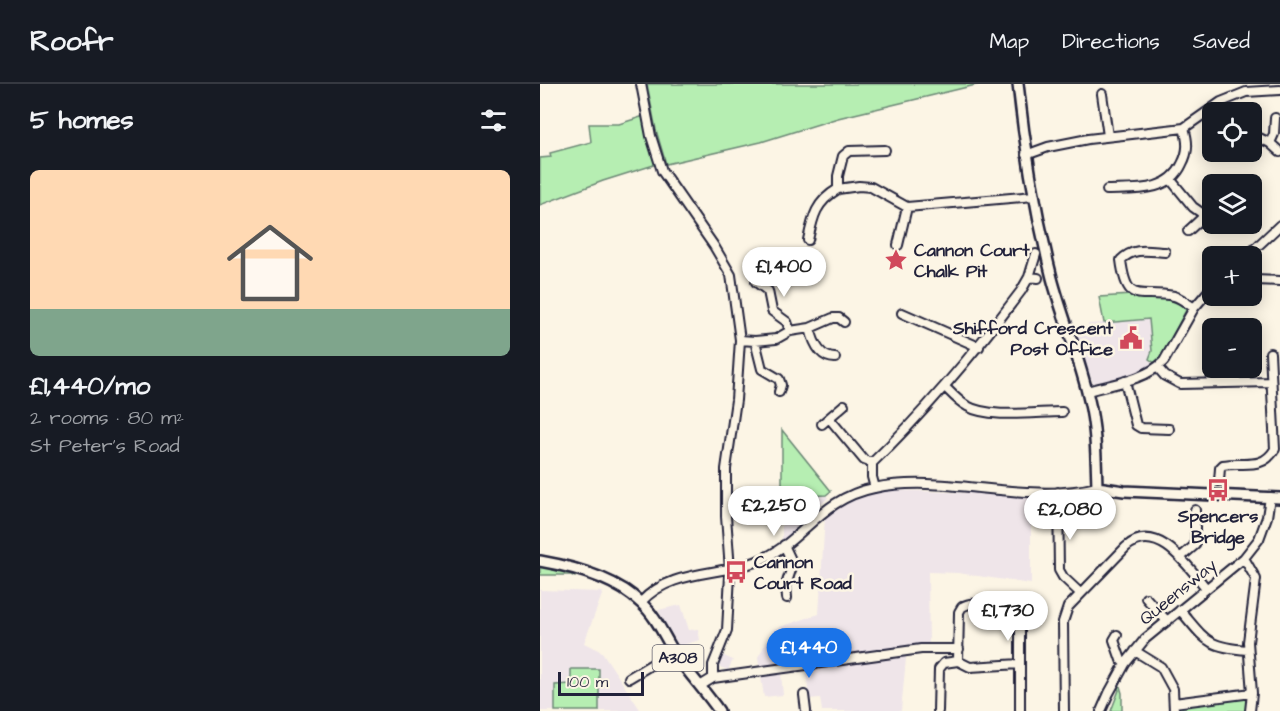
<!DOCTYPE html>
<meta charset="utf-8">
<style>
:root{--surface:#171b24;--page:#242831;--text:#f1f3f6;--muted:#9ea1a6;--line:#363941;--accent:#1a73e8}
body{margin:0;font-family:"Architects Daughter",sans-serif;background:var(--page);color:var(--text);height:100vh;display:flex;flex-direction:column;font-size:22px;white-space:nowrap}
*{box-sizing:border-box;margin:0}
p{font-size:20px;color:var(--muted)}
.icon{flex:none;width:33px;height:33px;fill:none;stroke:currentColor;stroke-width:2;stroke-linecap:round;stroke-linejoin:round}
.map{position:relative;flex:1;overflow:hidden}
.details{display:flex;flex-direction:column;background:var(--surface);width:540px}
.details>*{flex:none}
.buttons{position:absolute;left:662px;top:18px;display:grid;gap:12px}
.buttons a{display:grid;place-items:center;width:60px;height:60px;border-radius:9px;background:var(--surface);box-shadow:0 3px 15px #0003;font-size:30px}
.scale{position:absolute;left:18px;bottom:15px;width:86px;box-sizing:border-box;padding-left:6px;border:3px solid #22223b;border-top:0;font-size:16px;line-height:21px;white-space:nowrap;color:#22223b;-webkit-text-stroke:4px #fcf5e5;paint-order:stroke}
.price{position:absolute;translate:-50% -51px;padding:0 14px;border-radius:21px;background:#fff;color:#222;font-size:20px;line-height:39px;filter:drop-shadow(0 2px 3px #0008)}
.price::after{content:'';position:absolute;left:50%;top:36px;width:18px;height:14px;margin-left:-9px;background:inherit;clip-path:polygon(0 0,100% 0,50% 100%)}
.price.current{background:var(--accent);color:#fff}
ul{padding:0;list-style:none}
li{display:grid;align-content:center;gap:12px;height:318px;padding:0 30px}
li+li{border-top:2px solid var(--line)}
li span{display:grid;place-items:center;height:186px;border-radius:9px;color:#555}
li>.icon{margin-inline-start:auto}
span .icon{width:108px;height:108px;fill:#fffc;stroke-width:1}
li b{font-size:26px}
h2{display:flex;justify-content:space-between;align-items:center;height:72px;padding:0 30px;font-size:26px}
header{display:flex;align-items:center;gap:36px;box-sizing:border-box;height:84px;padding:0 30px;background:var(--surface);border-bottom:2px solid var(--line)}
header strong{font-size:28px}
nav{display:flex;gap:33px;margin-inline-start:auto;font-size:21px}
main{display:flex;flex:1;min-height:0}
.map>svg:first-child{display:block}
.built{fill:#efe5e9}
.green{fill:#b6eeb2;stroke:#6c8876;stroke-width:1.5}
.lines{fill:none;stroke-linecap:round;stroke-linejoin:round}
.minor-casing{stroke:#22223b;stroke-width:12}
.major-casing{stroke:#22223b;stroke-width:14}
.minor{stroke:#fcf5e5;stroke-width:8}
.major{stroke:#fcf5e5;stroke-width:9}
.labels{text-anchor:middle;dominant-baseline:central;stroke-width:5;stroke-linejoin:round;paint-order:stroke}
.shield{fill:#fcf5e5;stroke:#63616e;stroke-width:1.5}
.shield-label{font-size:16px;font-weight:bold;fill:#22223b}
.poi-label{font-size:18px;font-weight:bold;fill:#22223b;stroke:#fcf5e5;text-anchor:start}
.street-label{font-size:18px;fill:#22223b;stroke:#fcf5e5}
</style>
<header>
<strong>Roofr</strong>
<nav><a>Map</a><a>Directions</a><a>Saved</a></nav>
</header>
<main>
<section class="details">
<h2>5 homes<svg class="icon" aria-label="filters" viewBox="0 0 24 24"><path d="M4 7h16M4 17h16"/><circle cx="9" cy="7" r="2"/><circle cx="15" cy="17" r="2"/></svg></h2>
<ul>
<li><span style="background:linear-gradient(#ffd9b3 75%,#7fa58c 0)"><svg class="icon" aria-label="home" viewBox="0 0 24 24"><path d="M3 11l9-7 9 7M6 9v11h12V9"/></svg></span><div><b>£1,440/mo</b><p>2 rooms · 80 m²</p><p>St Peter's Road</p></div></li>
</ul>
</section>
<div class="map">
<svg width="740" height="627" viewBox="0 0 740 627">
<rect width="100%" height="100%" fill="#fcf5e5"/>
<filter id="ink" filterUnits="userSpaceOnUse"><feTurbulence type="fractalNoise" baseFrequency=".0167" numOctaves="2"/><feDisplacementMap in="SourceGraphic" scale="12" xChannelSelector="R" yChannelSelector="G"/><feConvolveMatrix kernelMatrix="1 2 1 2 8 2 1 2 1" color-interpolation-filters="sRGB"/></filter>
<g filter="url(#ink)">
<path class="built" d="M 609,235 L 612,267 L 609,275 L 612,279 L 599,288 L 586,292 L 553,299 L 532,244 L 548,242 L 548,240 Z
M 352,406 L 486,411 L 491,414 L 491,500 L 418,489 L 388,488 L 389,561 L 367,564 L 361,627 L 282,627 L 280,614 L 269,615 L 266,586 L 241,589 L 243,611 L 224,613 L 218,573 L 234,545 L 279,530 L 285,432 L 296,422 L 327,408 Z
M 286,411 L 288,414 L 242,457 L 242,413 Z
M 0,506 L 63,508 L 44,559 L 62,568 L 101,627 L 0,627 Z
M 141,521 L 149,546 L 158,545 L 160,556 L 139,562 L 118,526 Z
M 182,571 L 193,576 L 188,586 L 177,582 Z"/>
<path class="green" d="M 107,0 L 440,0 L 298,34 L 221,58 L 126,80 L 116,46 Z
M 104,32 L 117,80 L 63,97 L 0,121 L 0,74 L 11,73 L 10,69 L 51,58 L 49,40 L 79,40 Z
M 592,211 C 610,215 635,212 646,226 L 621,273 L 615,279 L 609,275 L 612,267 L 609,235 L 564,239 L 559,213 Z
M 242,346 L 291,407 L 286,411 L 242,413 Z
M 0,482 L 33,487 L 36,491 L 35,493 L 31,491 L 0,491 Z
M 31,585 L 59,585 L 59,627 L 15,627 L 15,601 L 31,600 Z
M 579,599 L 582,609 L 582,627 L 571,627 L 579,606 L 577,603 Z
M 709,612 L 707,627 L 638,627 L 638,622 Z"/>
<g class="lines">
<g class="minor-casing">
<path id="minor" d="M 101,0 L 111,52 L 122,87 L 174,162 L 191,191 L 200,256 L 196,316 L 186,385 L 186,432 L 190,486
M 562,10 L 568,52
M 711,50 L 730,59 L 740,68
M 730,59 L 734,50 L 735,34
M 486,71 L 508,63 L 548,55 L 644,44 L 681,18 L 706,8 L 740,6
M 631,96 L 653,123 L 663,130
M 298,105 L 319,102 L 331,103 L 367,123 L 494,112
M 567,106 C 594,105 629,109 642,80 C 649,67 648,57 644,44
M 648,147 L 661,135 L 663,130 L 672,128
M 268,156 C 273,132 276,118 298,105 L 298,92 L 303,72 L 309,67 L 345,66
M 358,161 L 367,123
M 625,168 C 608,167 594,163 581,176 C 587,223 599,205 634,212 C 641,214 648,220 654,224
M 496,170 L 489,193 L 498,194
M 707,172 L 740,141
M 711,193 L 715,196 L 740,197
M 216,198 L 228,207 L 232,227 L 247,238 L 250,247
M 362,229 L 439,263
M 270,244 C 273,257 279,274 295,274
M 200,256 L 215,257 L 236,255 L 250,247 L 270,244 L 293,234 L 299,234 L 304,238
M 215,257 L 222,285 L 239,295 L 241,301 L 239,308
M 618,284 L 625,292 L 640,300 L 731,298
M 585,297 L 596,341 L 601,344 L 629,345
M 405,303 C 412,310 419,318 427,322 C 449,335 497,328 522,328
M 547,307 C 572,300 606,296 624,277 L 654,224 L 672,203
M 289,334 L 324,376 L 332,379
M 282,340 L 304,321
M 679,397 L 680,384 L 683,381 C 703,377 722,387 735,365 L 730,269
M 335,404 L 332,393 L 332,379 C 387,326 435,268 481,207 L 489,193
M 518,408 L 519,486 L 523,493 L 540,509
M 244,461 L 253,480 L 246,501 L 247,514
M 641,473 L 655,461 L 655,426
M 704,474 L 716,495 L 708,558 L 712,609 L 710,627
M 606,514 L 626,536
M 101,518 C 130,486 176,492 215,478 C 262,461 278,415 334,404 C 405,389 485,421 557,403
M 640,526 C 666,556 666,563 708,566
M 577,551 L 574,556 L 581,576 L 585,580
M 595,567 L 621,583 L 633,605 L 634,627
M 418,577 L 430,583 L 480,580
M 89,594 L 134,567
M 173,594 L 173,581 L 187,546 L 190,491
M 160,602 L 173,594 L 381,565 L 419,565
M 264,611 L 266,627
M 634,619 L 712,609
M 398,627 L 399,585 L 404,579 L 418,577 L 419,528 L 422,523 C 435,515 444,524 457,525 C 466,527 474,524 480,532 L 480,627
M 524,627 L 523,538 L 528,523 L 586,463 C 617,436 648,482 666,504
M 561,627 L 569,609 L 585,580 L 605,555 L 704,474 L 719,455 L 727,433 L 730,413"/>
</g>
<g class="major-casing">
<path id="major" d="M 478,0 C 485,66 496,130 512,194 C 523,235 540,275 549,316 C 556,345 556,373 557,403 L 584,407 L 740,414
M 0,477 C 34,483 76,494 101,519 C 116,532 124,552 134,568 C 148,589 165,607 179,627"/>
</g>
<use href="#minor" class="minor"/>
<use href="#major" class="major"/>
</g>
</g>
<defs>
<g id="sight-bare" transform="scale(1.8)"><path d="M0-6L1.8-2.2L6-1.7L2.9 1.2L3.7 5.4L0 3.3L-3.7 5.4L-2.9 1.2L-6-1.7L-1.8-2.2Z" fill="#d1495b" stroke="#fcf5e5" stroke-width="2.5" paint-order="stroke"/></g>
<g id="civic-bare" transform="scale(1.8)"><path d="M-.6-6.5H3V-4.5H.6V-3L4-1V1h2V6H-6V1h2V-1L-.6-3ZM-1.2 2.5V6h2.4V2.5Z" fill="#d1495b" stroke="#fcf5e5" stroke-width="2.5" paint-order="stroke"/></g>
<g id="bus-bare" transform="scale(1.8)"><path d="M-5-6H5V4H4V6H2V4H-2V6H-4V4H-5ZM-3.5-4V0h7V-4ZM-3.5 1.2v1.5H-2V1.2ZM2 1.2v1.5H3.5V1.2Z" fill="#d1495b" stroke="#fcf5e5" stroke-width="2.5" paint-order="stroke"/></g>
</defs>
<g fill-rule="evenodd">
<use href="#sight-bare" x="356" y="176"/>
<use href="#civic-bare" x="591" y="254"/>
<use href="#bus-bare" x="678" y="406"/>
<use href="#bus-bare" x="196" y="488"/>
</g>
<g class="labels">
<rect class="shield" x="112.5" y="561" width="51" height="26" rx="4.5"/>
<g class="shield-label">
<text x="138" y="574">A308</text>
</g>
<g class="poi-label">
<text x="374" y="166">Cannon Court<tspan x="374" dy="21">Chalk Pit</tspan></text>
<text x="573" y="244" text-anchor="end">Shifford Crescent<tspan x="573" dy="21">Post Office</tspan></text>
<text x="678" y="432" text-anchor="middle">Spencers<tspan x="678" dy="21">Bridge</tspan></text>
<text x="214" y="478">Cannon<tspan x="214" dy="21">Court Road</tspan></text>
</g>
<g class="street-label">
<text transform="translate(638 508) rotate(-39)">Queensway</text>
</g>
</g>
</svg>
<div class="buttons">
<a><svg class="icon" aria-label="locate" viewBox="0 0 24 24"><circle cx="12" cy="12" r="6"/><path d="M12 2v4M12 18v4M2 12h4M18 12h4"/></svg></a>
<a><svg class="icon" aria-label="layers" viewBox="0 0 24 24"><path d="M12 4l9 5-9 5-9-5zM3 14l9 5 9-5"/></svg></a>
<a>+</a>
<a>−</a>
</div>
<div class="scale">100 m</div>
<b class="price" style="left:244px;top:214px">£1,400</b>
<b class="price" style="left:234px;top:453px">£2,250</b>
<b class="price" style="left:530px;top:457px">£2,080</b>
<b class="price" style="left:468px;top:558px">£1,730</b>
<b class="price current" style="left:269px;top:595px">£1,440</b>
</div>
</main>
